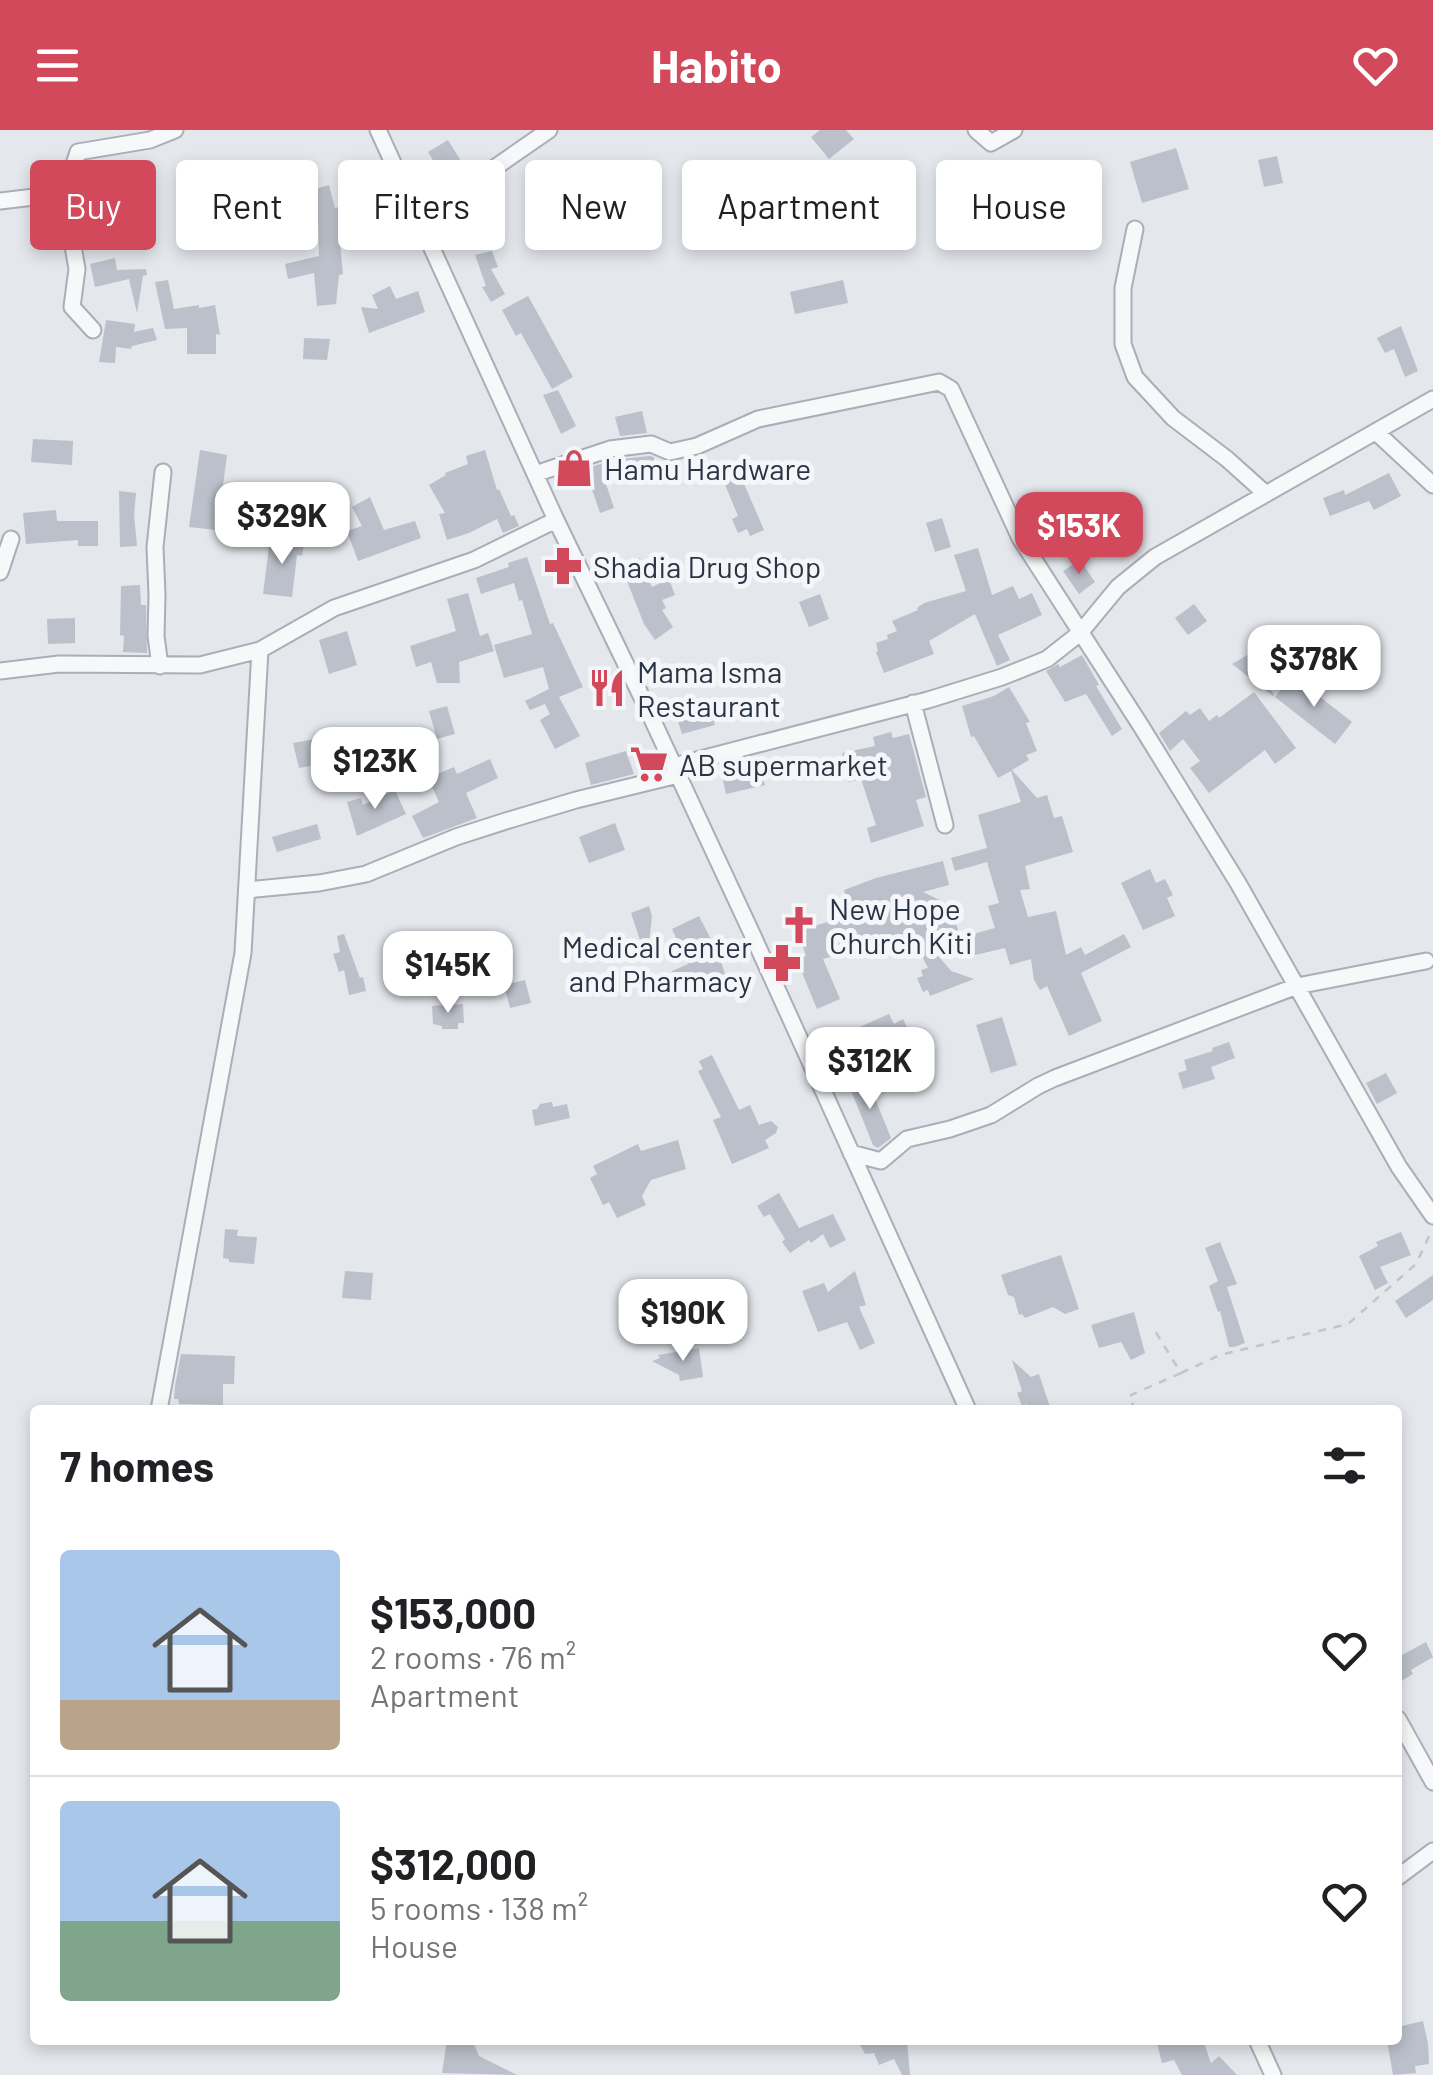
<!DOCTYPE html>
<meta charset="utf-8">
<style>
:root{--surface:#fff;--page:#f2f2f2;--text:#202124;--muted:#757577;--line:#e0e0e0;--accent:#d1495b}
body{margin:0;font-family:Barlow,sans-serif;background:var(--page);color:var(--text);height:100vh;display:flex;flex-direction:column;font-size:38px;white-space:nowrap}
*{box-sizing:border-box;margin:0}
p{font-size:32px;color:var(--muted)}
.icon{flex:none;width:55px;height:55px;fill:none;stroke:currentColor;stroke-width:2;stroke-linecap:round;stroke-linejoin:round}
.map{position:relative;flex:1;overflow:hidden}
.drawer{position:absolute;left:30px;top:1275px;width:1372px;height:640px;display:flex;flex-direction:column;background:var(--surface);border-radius:10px;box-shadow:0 5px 15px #0003}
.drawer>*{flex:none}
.hud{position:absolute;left:30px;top:30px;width:1375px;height:90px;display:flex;gap:20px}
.price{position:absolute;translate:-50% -85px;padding:0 22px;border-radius:20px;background:#fff;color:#222;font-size:32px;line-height:65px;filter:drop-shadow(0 2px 5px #0008)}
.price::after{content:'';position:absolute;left:50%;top:60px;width:30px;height:22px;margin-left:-15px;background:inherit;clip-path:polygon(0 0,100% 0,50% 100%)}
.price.on{background:var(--accent);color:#fff}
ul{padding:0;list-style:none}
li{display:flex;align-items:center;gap:30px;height:250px;padding:0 30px}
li+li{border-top:2px solid var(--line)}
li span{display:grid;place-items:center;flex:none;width:280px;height:200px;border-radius:10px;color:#555}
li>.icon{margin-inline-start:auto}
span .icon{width:120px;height:120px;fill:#fffc;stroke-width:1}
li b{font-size:42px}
h2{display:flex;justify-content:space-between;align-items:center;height:120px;padding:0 30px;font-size:42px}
.pill{padding:0 35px;border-radius:10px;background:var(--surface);box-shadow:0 5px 15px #0003;font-size:35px;line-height:90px}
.pill.on{background:var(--accent);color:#fff}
header{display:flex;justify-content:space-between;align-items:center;height:130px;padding:0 30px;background:var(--accent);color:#fff;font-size:45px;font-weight:700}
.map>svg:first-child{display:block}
.building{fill:#bbc0ca}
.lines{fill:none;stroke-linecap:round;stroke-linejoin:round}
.minor-casing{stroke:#a9aeb7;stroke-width:19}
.path{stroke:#c2c5cb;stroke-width:2.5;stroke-dasharray:8 8;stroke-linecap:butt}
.minor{stroke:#f7f8fa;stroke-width:15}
.labels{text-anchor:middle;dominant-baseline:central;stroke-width:10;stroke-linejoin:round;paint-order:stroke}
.poi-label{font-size:30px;fill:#2b3445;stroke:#f4f6f9;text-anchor:start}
</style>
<header><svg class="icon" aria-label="menu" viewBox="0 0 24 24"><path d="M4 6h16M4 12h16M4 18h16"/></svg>Habito<svg class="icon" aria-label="heart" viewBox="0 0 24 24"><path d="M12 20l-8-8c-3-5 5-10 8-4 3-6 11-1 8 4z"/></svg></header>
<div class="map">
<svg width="1433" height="1945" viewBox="0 0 1433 1945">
<rect width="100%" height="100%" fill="#e4e7ec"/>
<path class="building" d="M 820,0 L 846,0 L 854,9 L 829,29 L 811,7 Z
M 448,10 L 467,41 L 432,60 L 426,52 L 440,42 L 428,22 Z
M 1176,18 L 1189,59 L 1142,73 L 1130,32 Z
M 1277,26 L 1283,53 L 1264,57 L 1258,30 Z
M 122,50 L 124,58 L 149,52 L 154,77 L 135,81 L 134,76 L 116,80 L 109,53 Z
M 329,55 L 335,78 L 343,76 L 348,100 L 339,102 L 343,144 L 339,145 L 336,174 L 317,176 L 314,143 L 288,149 L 285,134 L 319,126 L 318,92 L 315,93 L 308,61 Z
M 492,121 L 498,137 L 491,139 L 505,164 L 491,172 L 482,157 L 486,156 L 475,125 Z
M 115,128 L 117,140 L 146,139 L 147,145 L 143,146 L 137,183 L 129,149 L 95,157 L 90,134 Z
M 168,150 L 174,179 L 199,175 L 199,178 L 215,175 L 220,205 L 216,204 L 216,224 L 187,224 L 187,198 L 165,199 L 155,152 Z
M 843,150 L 848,173 L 795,184 L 790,162 Z
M 390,156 L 396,169 L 418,161 L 425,182 L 369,203 L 361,177 L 378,179 L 372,165 Z
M 528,166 L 573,247 L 552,259 L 521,203 L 516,206 L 502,180 Z
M 106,190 L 135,194 L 134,202 L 153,198 L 157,210 L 132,216 L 131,219 L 116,217 L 115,233 L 99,232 Z
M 1401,196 L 1418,241 L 1405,247 L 1394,219 L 1385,223 L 1377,208 Z
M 304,208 L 330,209 L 327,230 L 303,229 Z
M 558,260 L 576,296 L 561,304 L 543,265 Z
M 642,281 L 647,303 L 620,306 L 615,287 Z
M 33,309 L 73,311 L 72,335 L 31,332 Z
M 200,320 L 227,325 L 217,400 L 189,397 Z
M 485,320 L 497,360 L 499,359 L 511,386 L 514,385 L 519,396 L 503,403 L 497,389 L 469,403 L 447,410 L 439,384 L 445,383 L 429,355 L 446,345 L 445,343 L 468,334 L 466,326 Z
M 649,326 L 654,327 L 654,332 L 638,334 L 603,345 L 614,378 L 600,383 L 585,339 L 612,330 Z
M 735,333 L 764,400 L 750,406 L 747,399 L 738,403 L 732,389 L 738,386 L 719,340 Z
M 1389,343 L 1401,366 L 1374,380 L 1369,371 L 1330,386 L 1323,368 L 1344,360 L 1345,365 Z
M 119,361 L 136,363 L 134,385 L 137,416 L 120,417 Z
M 244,366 L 275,368 L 272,408 L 250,407 L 250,396 L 242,396 Z
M 370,367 L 384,400 L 415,391 L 421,408 L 358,431 L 347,401 L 362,396 L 352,377 Z
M 56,380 L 57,391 L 98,391 L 98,416 L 78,416 L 78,410 L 26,414 L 23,383 Z
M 942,388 L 951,417 L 935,422 L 926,393 Z
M 1098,391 L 1109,414 L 1079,428 L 1069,405 Z
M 270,409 L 304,413 L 302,426 L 297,425 L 292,467 L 263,464 Z
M 978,418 L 992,465 L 1013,456 L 1019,469 L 1032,463 L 1042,485 L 998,505 L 1010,530 L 997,536 L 975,484 L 929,511 L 934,524 L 884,543 L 876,522 L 878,521 L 876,513 L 888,509 L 887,505 L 897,501 L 892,491 L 918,480 L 917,478 L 924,473 L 966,461 L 954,425 Z
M 527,427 L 550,494 L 553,493 L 583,557 L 559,567 L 580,606 L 555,619 L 540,590 L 550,584 L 545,574 L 530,580 L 525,571 L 549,559 L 543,537 L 504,548 L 494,515 L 532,504 L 522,470 L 519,471 L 514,453 L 481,464 L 476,448 L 509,437 L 508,433 Z
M 640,428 L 652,457 L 669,449 L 675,465 L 662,470 L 666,478 L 662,480 L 673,497 L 655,510 L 644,494 L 621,436 Z
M 1080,430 L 1095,452 L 1079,464 L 1063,441 Z
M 140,455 L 141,475 L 146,475 L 147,523 L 123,522 L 124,506 L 120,505 L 121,456 Z
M 468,463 L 480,506 L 488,503 L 494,521 L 459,532 L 460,553 L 437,553 L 431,532 L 416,537 L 410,516 L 456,501 L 447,469 Z
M 820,464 L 829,489 L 809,497 L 799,472 Z
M 1194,474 L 1207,491 L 1188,505 L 1175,488 Z
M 75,488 L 75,513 L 48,514 L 47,489 Z
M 347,501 L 357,535 L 329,544 L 319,510 Z
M 1249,524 L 1274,565 L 1273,566 L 1232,534 Z
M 1082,525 L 1099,555 L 1096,556 L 1122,599 L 1112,606 L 1086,564 L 1065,572 L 1046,541 L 1058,534 L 1060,537 Z
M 1292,545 L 1352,592 L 1335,614 L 1275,567 Z
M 1009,557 L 1030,592 L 1026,593 L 1037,621 L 1026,625 L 1029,630 L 1012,640 L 1037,668 L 1047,665 L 1054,688 L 1062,686 L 1073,722 L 1025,736 L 1030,759 L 1020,760 L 1028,787 L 1056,781 L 1066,825 L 1081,817 L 1085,825 L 1124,804 L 1131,817 L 1081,843 L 1102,891 L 1069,906 L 1047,856 L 1040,860 L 1034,850 L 1031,829 L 1010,835 L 1005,818 L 971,826 L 966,806 L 995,798 L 988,776 L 999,773 L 987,732 L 955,741 L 951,728 L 987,718 L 978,685 L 1021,672 L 1011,641 L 998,648 L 974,606 L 971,607 L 962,576 L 994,566 Z
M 1254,562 L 1296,618 L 1275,634 L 1265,620 L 1209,663 L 1190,638 L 1200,631 L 1183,609 L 1170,621 L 1159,603 L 1186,581 L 1190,585 L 1200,578 L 1209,591 L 1217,585 L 1219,588 Z
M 709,572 L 715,595 L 682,604 L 675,582 Z
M 447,576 L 455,604 L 437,609 L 429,581 Z
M 367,600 L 373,621 L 336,632 L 334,635 L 337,650 L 320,653 L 316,635 L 299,638 L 293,613 L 331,606 L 332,610 Z
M 891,602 L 893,608 L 909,604 L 926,667 L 916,670 L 924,696 L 871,713 L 867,698 L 876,695 L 861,649 L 849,652 L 842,623 L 875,616 L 873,607 Z
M 626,621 L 634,644 L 591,655 L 585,633 Z
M 490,629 L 498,648 L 466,663 L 477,688 L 423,708 L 412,686 L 439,672 L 428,648 L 454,637 L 457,644 Z
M 758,631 L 765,655 L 726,664 L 721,641 Z
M 395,660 L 406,684 L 357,706 L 347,672 L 361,668 L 363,675 Z
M 615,693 L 625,720 L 589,733 L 579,707 Z
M 317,694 L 321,709 L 277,722 L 272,707 Z
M 943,731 L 949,755 L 923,762 L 950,775 L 963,815 L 936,823 L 951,841 L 974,849 L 930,866 L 928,860 L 923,862 L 917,848 L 923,846 L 921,840 L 928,838 L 911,805 L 890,814 L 886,805 L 857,812 L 859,819 L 823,829 L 840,869 L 817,879 L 796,828 L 806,826 L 797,798 L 813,792 L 814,796 L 841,788 L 834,771 L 846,766 L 844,760 L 876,748 Z
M 1150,739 L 1156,753 L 1165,749 L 1173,765 L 1167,768 L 1175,786 L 1143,800 L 1121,753 Z
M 649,776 L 652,786 L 647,831 L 631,783 Z
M 699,786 L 719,825 L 729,857 L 713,862 L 707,844 L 679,857 L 672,841 L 688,834 L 672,799 Z
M 344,804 L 360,848 L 363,847 L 366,861 L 349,865 L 344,840 L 339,842 L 333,824 L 340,822 L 337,806 Z
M 525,850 L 531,873 L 510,878 L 504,855 Z
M 463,874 L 464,893 L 458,893 L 458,899 L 442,899 L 442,896 L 433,894 L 432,876 Z
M 889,884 L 894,894 L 903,889 L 907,897 L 924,903 L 928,914 L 899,925 L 886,900 L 836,923 L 830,910 Z
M 1002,887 L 1017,935 L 991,943 L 976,895 Z
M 1229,912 L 1235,928 L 1211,937 L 1215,949 L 1183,959 L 1178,943 L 1187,940 L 1184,930 L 1213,921 L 1212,918 Z
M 712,925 L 739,980 L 750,975 L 759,995 L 771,991 L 778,997 L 776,1003 L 765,1010 L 769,1018 L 732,1034 L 713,990 L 721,987 L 698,941 L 703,939 L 699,931 Z
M 1386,943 L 1397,963 L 1377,974 L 1366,953 Z
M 866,946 L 891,1008 L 878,1018 L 873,1015 L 848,953 Z
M 552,972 L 553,977 L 567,974 L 570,988 L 535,996 L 532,980 L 537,979 L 540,974 Z
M 678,1010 L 686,1039 L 651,1050 L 642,1066 L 646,1075 L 617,1088 L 609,1072 L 603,1075 L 590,1048 L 597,1044 L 593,1036 L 638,1014 L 641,1021 Z
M 779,1063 L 799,1098 L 833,1084 L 846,1110 L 830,1118 L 823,1104 L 811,1113 L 809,1110 L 790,1123 L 782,1112 L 785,1109 L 770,1084 L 764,1087 L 757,1076 Z
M 225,1099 L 238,1100 L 237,1106 L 257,1107 L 254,1134 L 229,1132 L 229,1129 L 223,1128 Z
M 1401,1102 L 1411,1125 L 1380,1137 L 1388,1153 L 1375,1160 L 1359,1126 L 1378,1116 L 1376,1112 Z
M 1220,1112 L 1237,1154 L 1227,1157 L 1245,1213 L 1234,1217 L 1229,1217 L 1220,1181 L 1218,1182 L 1209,1156 L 1218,1151 L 1205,1118 Z
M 1061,1125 L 1079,1179 L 1065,1184 L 1053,1177 L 1025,1188 L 1022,1184 L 1019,1185 L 1014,1167 L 1008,1165 L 1001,1145 Z
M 345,1141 L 373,1143 L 371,1170 L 342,1168 Z
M 855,1141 L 866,1175 L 859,1177 L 875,1213 L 860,1220 L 847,1192 L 818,1202 L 802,1161 L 824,1153 L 828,1162 Z
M 1433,1145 L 1433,1170 L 1406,1188 L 1395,1171 Z
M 1134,1182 L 1145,1223 L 1131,1230 L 1121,1212 L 1099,1218 L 1091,1195 Z
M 699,1218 L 703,1247 L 680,1251 L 679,1245 L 652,1231 L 660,1228 L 658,1225 Z
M 181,1224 L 235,1226 L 234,1254 L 223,1254 L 223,1275 L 179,1274 L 178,1269 L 174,1269 L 175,1256 Z
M 1012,1230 L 1031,1247 L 1039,1244 L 1051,1280 L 1030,1280 L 1027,1274 L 1022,1276 L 1017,1263 L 1022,1261 Z
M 1426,1512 L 1433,1527 L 1411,1540 L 1413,1544 L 1398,1553 L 1398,1517 L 1402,1525 Z
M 1423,1891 L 1428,1914 L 1429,1934 L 1415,1936 L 1416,1943 L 1393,1945 L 1387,1910 L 1398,1910 L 1398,1897 Z
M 447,1910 L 474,1914 L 479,1926 L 517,1945 L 442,1943 Z
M 868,1910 L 907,1910 L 910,1945 L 902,1945 L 894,1929 L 879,1935 L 874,1923 L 865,1924 L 860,1915 Z
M 1156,1910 L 1203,1910 L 1211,1933 L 1219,1926 L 1237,1945 L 1182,1945 L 1174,1930 L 1162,1933 Z"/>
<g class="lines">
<g class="minor-casing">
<path id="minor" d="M 378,0 L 556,390 L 646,576 L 753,806 L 968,1280
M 976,0 L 991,13 L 1014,0
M 0,71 L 51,65 L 68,53
M 416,82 L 490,41 L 549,0
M 1135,99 L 1123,158 L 1123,214 L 1135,247 L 1173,288 L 1227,329 L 1266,364
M 93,200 L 72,177 L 77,139 L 70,99 L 68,53 L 78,22 L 150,10 L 175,0
M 1376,302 L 1433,355
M 535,344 L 610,319 L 651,314 L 670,322 L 697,316 L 758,289 L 939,252 L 951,259 L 1020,408 L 1141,596 L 1238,753 L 1399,1037 L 1433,1086
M 0,442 L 11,409
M 160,536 L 156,506 L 157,465 L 155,417 L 163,342
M 0,541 L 59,534 L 200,535 L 260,520 L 334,478 L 474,430 L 556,390
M 913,573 L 945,695
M 674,636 L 928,570 L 1002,547 L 1047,529 L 1080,503 L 1118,457 L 1155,427 L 1433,269
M 247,760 L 319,753 L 366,744 L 456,707 L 509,690 L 576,670 L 678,645
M 851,1023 L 881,1031 L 907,1009 L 950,999 L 991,985 L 1038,956 L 1055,948 L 1297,856 L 1426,831
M 159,1280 L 243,823 L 260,520
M 1398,1589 L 1433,1652
M 1398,1747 L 1433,1721
M 1257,1910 L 1273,1945"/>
</g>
<path class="path" d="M 1181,1243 L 1220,1225 L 1348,1194 L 1416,1134 L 1430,1104
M 1135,1280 L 1129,1266 L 1181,1243 L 1155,1201"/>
<use href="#minor" class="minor"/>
</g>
<defs>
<g id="shop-bare" transform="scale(3)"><path d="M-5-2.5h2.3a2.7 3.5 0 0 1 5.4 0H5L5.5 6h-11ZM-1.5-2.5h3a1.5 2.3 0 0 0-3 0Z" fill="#d1495b" stroke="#f4f6f9" stroke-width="2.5" paint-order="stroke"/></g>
<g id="pharmacy-bare" transform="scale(3)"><path d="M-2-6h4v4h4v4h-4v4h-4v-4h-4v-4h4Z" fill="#d1495b" stroke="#f4f6f9" stroke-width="2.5" paint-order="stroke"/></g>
<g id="restaurant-bare" transform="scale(3)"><path d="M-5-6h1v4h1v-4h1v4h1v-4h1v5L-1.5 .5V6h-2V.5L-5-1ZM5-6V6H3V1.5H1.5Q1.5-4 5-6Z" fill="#d1495b" stroke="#f4f6f9" stroke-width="2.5" paint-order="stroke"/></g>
<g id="supermarket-bare" transform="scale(3)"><path d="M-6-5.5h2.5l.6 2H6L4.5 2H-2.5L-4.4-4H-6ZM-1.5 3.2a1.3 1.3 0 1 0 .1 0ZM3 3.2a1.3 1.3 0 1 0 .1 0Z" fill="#d1495b" stroke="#f4f6f9" stroke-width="2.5" paint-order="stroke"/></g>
<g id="church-bare" transform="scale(3)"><path d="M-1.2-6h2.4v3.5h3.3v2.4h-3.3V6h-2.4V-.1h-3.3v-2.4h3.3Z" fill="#d1495b" stroke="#f4f6f9" stroke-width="2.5" paint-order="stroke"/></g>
</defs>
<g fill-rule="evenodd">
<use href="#shop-bare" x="574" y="338"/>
<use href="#pharmacy-bare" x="563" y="436"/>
<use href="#restaurant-bare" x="607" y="558"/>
<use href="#supermarket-bare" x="649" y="634"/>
<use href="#church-bare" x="799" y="795"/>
<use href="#pharmacy-bare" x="782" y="833"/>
</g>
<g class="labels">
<g class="poi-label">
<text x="604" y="338">Hamu Hardware</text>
<text x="593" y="436">Shadia Drug Shop</text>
<text x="637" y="541">Mama Isma<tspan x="637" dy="34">Restaurant</tspan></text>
<text x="679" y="634">AB supermarket</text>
<text x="829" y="778">New Hope<tspan x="829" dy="34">Church Kiti</tspan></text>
<text x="752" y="816" text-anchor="end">Medical center<tspan x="752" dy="34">and Pharmacy</tspan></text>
</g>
</g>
</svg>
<b class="price" style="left:282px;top:437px">$329K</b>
<b class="price on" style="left:1079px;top:447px">$153K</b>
<b class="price" style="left:1314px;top:580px">$378K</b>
<b class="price" style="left:375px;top:682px">$123K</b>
<b class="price" style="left:448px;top:886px">$145K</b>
<b class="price" style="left:870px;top:982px">$312K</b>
<b class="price" style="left:683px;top:1234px">$190K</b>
<div class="hud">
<a class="pill on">Buy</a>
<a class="pill">Rent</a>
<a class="pill">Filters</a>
<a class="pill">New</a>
<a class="pill">Apartment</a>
<a class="pill">House</a>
</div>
<section class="drawer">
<h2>7 homes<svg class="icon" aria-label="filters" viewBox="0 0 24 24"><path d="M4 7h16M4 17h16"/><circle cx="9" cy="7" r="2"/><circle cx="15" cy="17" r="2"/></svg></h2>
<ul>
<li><span style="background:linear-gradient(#a9c7e8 75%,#b9a48a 0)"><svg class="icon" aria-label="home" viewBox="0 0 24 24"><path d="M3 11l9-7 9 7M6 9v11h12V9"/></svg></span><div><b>$153,000</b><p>2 rooms · 76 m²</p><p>Apartment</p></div><svg class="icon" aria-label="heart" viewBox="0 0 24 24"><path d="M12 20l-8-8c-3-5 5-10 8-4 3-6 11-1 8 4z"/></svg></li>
<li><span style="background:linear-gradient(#a9c7e8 60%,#7fa58c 0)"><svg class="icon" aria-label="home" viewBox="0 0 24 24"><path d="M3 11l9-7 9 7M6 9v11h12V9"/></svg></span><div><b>$312,000</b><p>5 rooms · 138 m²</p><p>House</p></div><svg class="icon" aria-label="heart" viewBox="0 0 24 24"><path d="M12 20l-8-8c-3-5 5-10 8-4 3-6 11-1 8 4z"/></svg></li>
</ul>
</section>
</div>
